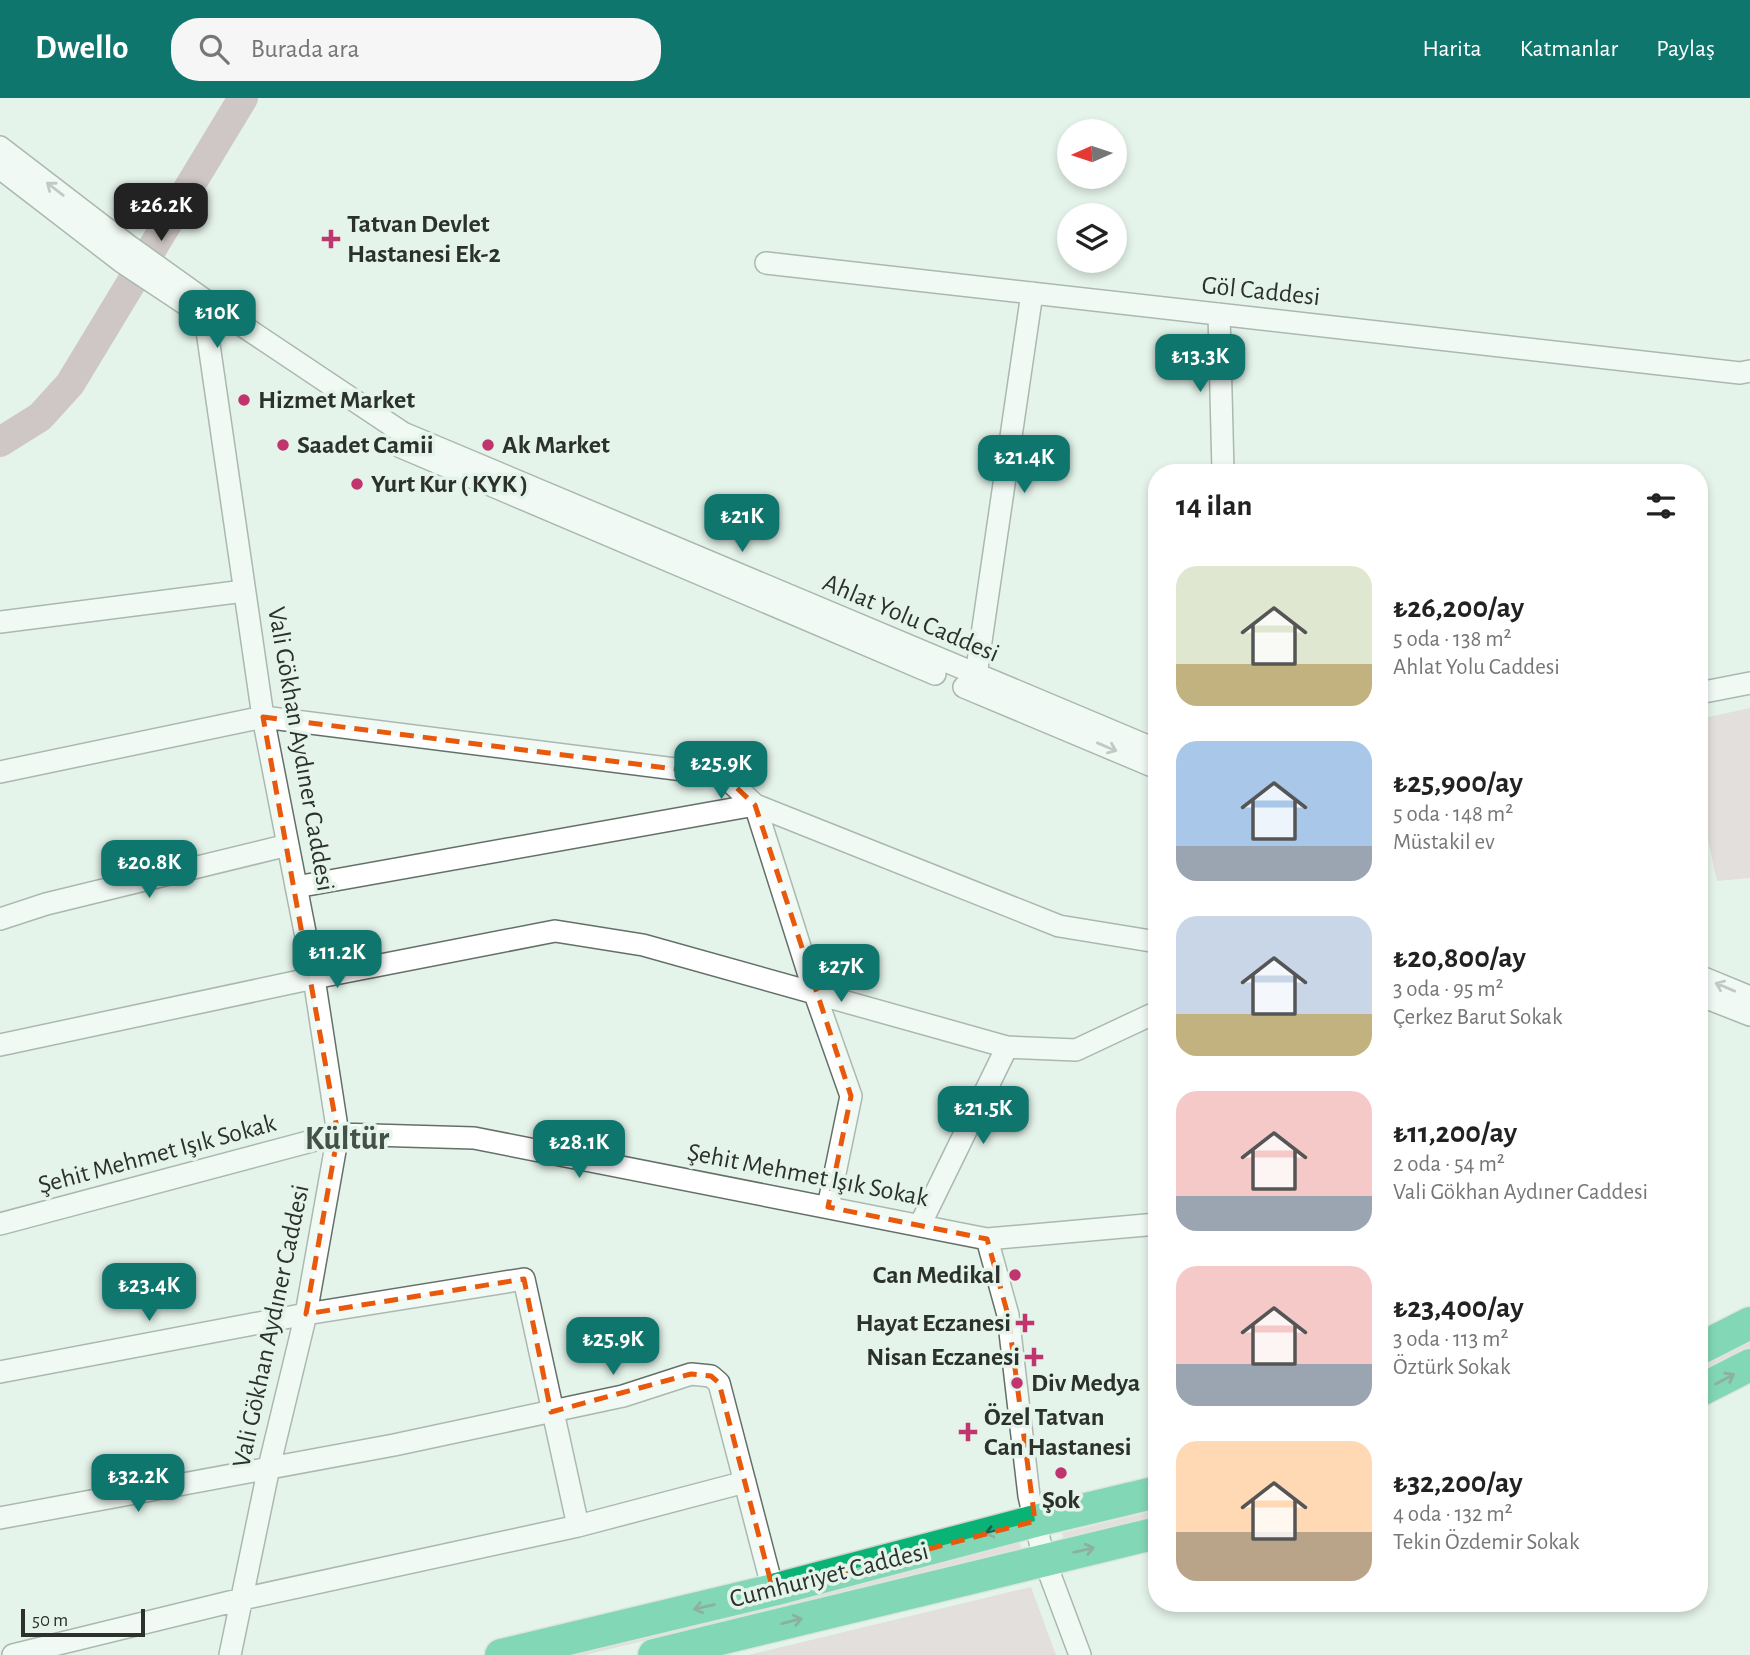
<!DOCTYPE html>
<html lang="tr">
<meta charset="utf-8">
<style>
:root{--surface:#fff;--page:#f6f6f6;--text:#222;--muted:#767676;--accent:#0f766e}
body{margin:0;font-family:"Alegreya Sans",sans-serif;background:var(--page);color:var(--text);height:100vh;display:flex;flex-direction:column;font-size:26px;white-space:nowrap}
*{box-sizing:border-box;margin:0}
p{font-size:23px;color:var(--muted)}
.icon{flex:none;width:38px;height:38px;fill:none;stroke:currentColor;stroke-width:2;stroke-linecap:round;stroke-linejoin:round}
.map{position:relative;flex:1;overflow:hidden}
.drawer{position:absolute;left:1148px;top:366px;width:560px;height:1148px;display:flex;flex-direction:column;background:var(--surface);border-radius:28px;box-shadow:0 4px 10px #0003}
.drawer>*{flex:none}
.needle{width:46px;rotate:267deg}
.buttons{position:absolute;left:1057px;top:21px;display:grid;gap:14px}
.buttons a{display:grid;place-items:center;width:70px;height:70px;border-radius:50%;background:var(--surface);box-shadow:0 4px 10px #0003;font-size:35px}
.scale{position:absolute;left:21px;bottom:18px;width:124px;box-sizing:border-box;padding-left:7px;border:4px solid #2c312e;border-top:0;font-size:19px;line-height:24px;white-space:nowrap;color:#2c312e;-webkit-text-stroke:5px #e5f4eb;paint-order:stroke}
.price{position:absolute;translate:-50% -60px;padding:0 16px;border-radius:14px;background:var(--accent);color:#fff;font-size:23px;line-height:46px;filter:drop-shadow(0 2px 4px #0008)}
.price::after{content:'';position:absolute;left:50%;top:42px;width:21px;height:16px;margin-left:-10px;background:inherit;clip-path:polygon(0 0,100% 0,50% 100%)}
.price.on{background:#222;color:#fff}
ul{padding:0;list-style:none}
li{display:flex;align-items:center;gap:21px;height:175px;padding:0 28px}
li span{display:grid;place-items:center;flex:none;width:196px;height:140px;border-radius:21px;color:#555}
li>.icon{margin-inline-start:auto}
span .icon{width:84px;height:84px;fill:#fffc;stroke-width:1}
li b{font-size:30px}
h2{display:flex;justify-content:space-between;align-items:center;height:84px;padding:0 28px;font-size:30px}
header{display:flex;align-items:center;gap:42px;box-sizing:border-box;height:98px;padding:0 35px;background:var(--accent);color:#fff}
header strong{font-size:33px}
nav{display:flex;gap:38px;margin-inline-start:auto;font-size:24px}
.search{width:490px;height:63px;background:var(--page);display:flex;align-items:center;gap:18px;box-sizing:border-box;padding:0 24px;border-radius:28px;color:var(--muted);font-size:26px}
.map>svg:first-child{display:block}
.green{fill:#dfc5cb}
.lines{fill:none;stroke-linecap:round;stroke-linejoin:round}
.river{stroke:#b29099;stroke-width:30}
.minor-casing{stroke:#637068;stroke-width:24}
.highway-casing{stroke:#d1d2d1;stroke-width:35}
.minor{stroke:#fff;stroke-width:21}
.highway{stroke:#09b376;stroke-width:32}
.oneway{stroke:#969896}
.oneway2{stroke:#205e47}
.marked{fill:none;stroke:#e8590c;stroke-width:5;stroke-dasharray:14 9;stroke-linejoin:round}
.poi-dot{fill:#c0356d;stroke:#e5f4eb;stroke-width:2.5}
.labels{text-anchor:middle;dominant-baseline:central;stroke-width:7;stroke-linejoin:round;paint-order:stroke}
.poi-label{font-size:26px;font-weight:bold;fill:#2c312e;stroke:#e5f4eb;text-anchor:start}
.street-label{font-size:26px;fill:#2c312e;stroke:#e5f4eb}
.district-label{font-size:33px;font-weight:bold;fill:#44514a;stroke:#e5f4eb}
</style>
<header>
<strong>Dwello</strong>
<div class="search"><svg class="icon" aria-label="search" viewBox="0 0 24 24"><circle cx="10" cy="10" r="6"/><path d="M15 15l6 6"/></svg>Burada ara</div>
<nav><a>Harita</a><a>Katmanlar</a><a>Paylaş</a></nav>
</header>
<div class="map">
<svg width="1750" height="1557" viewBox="0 0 1750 1557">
<rect width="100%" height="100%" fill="#e5f4eb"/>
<path class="green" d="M 1750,610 L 1750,780 L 1717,783 L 1699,701 L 1699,621 Z
M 1750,1242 L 1750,1253 L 1699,1277 L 1699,1266 Z
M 1157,1412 L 1157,1421 L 1064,1443 L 1062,1435 Z
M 1019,1442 L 1022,1452 L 585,1557 L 547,1557 Z
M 1031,1489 L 1056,1557 L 747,1557 L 748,1557 Z"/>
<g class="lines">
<path class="river" d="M 0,344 L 40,319 L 70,286 L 243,0"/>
<g class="minor-casing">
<path id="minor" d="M 0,49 L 129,148 L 213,208 L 403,335 L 1157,652
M 0,70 L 122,164 L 211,223
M 766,165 L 1740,275 L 1750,273
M 213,208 L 205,219 L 263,619 L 314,880 L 338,1036 L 306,1216 L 269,1369 L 230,1557
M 1219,216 L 1223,374
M 401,349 L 935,576
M 0,524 L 244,493
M 964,589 L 1157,670
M 974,591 L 1032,195
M 1699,595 L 1750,585
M 0,674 L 263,619 L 723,677 L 755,707 L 1059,828 L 1157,844
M 296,789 L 755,707 L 815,896 L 851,998 L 828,1109
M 0,821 L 46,806 L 288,747
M 1699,878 L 1750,899
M 1699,897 L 1750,917
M 0,947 L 314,880 L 555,833 L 643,847 L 1007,949 L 1076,952 L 1157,914
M 0,1126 L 338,1036 L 474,1040 L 987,1141 L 1157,1126
M 920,1127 L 1007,949
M 987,1141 L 1008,1217 L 1029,1398 L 1044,1461 L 1080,1557
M 0,1274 L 306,1216 L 524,1181 L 578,1428
M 0,1420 L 394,1347 L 623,1298 L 691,1276 L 711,1278 L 719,1285 L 773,1492
M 13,1557 L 242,1501 L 578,1428 L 745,1384"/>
</g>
<g class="highway-casing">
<path id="highway" d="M 1699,1251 L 1750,1225
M 1699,1293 L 1750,1267
M 501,1557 L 773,1492 L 1035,1423 L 1157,1394
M 654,1557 L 1157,1435"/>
</g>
<use href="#minor" class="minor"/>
<use href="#highway" class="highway"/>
</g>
<defs><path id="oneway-shaft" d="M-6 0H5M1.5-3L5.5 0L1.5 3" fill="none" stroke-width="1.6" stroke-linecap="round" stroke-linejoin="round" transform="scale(1.75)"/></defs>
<g class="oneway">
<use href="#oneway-shaft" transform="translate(55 91) rotate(-142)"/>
<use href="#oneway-shaft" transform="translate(1107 649) rotate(23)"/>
<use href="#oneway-shaft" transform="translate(1725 889) rotate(-157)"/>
</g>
<g class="oneway2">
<use href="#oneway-shaft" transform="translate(1725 1281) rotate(-28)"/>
<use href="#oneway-shaft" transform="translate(995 1433) rotate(165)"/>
<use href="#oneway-shaft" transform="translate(1084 1452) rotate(-13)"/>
<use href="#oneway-shaft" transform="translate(704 1509) rotate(167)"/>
<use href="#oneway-shaft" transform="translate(792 1523) rotate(-14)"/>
</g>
<path d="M0 0H1750V1557H0ZM 263,619 L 723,677 L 755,707 L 851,998 L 828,1109 L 987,1141 L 1008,1217 L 1035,1423 L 773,1492 L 719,1285 L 711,1278 L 691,1276 L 551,1314 L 524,1181 L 306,1216 L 338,1036 Z" fill="#e5f4eb" fill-opacity=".55" fill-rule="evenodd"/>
<path class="marked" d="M 263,619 L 723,677 L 755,707 L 851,998 L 828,1109 L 987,1141 L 1008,1217 L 1035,1423 L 773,1492 L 719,1285 L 711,1278 L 691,1276 L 551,1314 L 524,1181 L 306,1216 L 338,1036 Z"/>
<g class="poi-dot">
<path d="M327.5 130.5h7v7h7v7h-7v7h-7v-7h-7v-7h7z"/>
<circle cx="244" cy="302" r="7"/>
<circle cx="283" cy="347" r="7"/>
<circle cx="488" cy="347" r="7"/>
<circle cx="357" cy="386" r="7"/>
<circle cx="1015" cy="1177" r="7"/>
<path d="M1021.5 1214.5h7v7h7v7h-7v7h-7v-7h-7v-7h7z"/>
<path d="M1030.5 1248.5h7v7h7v7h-7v7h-7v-7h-7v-7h7z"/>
<circle cx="1017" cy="1285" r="7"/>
<path d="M964.5 1323.5h7v7h7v7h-7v7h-7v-7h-7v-7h7z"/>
<circle cx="1061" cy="1375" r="7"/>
</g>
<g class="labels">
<g class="poi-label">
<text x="347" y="126">Tatvan Devlet<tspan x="347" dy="30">Hastanesi Ek-2</tspan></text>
<text x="258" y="302">Hizmet Market</text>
<text x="297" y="347">Saadet Camii</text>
<text x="502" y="347">Ak Market</text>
<text x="371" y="386">Yurt Kur ( KYK )</text>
<text x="1001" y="1177" text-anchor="end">Can Medikal</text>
<text x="1011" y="1225" text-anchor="end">Hayat Eczanesi</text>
<text x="1020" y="1259" text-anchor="end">Nisan Eczanesi</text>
<text x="1031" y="1285">Div Medya</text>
<text x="984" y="1319">Özel Tatvan<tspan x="984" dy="30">Can Hastanesi</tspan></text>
<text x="1061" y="1402" text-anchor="middle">Şok</text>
</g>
<g class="street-label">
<text transform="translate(1261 193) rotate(6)">Göl Caddesi</text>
<text transform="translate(911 520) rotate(23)">Ahlat Yolu Caddesi</text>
<text transform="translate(301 651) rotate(80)">Vali Gökhan Aydıner Caddesi</text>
<text transform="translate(157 1056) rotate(-15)">Şehit Mehmet Işık Sokak</text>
<text transform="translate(808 1077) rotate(11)">Şehit Mehmet Işık Sokak</text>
<text transform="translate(271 1228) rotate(-78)">Vali Gökhan Aydıner Caddesi</text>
<text transform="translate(829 1477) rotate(-14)">Cumhuriyet Caddesi</text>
</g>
<g class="district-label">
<text x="347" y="1041">Kültür</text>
</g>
</g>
</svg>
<div class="buttons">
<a><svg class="needle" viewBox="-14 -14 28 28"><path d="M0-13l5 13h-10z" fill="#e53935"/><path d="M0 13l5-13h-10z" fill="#767676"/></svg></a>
<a><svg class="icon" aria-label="layers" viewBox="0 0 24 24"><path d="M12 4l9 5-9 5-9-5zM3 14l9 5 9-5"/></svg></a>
</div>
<div class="scale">50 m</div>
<b class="price on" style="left:161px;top:145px">₺26.2K</b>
<b class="price" style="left:217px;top:252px">₺10K</b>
<b class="price" style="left:1200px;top:296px">₺13.3K</b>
<b class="price" style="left:1024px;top:397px">₺21.4K</b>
<b class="price" style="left:742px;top:456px">₺21K</b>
<b class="price" style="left:721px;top:703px">₺25.9K</b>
<b class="price" style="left:149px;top:802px">₺20.8K</b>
<b class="price" style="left:337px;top:892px">₺11.2K</b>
<b class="price" style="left:841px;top:906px">₺27K</b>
<b class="price" style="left:983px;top:1048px">₺21.5K</b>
<b class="price" style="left:579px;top:1082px">₺28.1K</b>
<b class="price" style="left:149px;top:1225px">₺23.4K</b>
<b class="price" style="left:613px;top:1279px">₺25.9K</b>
<b class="price" style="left:138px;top:1416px">₺32.2K</b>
<section class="drawer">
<h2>14 ilan<svg class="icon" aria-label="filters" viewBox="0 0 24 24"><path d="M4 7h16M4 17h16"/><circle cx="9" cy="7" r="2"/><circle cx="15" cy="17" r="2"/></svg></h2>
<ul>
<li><span style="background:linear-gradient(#dfe7d0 70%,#c2b280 0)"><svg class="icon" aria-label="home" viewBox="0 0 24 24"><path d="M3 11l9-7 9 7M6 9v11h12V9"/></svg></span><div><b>₺26,200/ay</b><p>5 oda · 138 m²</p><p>Ahlat Yolu Caddesi</p></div></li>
<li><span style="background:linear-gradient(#a9c7e8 75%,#9aa5b1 0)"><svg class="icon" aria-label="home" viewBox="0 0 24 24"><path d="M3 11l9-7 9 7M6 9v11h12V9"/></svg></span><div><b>₺25,900/ay</b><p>5 oda · 148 m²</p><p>Müstakil ev</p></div></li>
<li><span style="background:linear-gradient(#c9d6e8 70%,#c2b280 0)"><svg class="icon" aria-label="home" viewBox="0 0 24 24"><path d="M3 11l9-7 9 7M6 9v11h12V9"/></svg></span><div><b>₺20,800/ay</b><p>3 oda · 95 m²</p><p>Çerkez Barut Sokak</p></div></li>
<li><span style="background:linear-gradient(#f6c9c9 75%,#9aa5b1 0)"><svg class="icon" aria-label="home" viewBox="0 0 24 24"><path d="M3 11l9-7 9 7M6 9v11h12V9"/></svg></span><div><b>₺11,200/ay</b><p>2 oda · 54 m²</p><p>Vali Gökhan Aydıner Caddesi</p></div></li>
<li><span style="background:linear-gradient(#f6c9c9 70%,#9aa5b1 0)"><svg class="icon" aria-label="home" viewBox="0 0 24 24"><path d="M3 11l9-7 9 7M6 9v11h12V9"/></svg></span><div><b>₺23,400/ay</b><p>3 oda · 113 m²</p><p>Öztürk Sokak</p></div></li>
<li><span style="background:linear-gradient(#ffd9b3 65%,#b9a48a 0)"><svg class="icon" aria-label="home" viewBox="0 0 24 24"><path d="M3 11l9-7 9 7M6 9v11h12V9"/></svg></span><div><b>₺32,200/ay</b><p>4 oda · 132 m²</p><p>Tekin Özdemir Sokak</p></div></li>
</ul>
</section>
</div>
